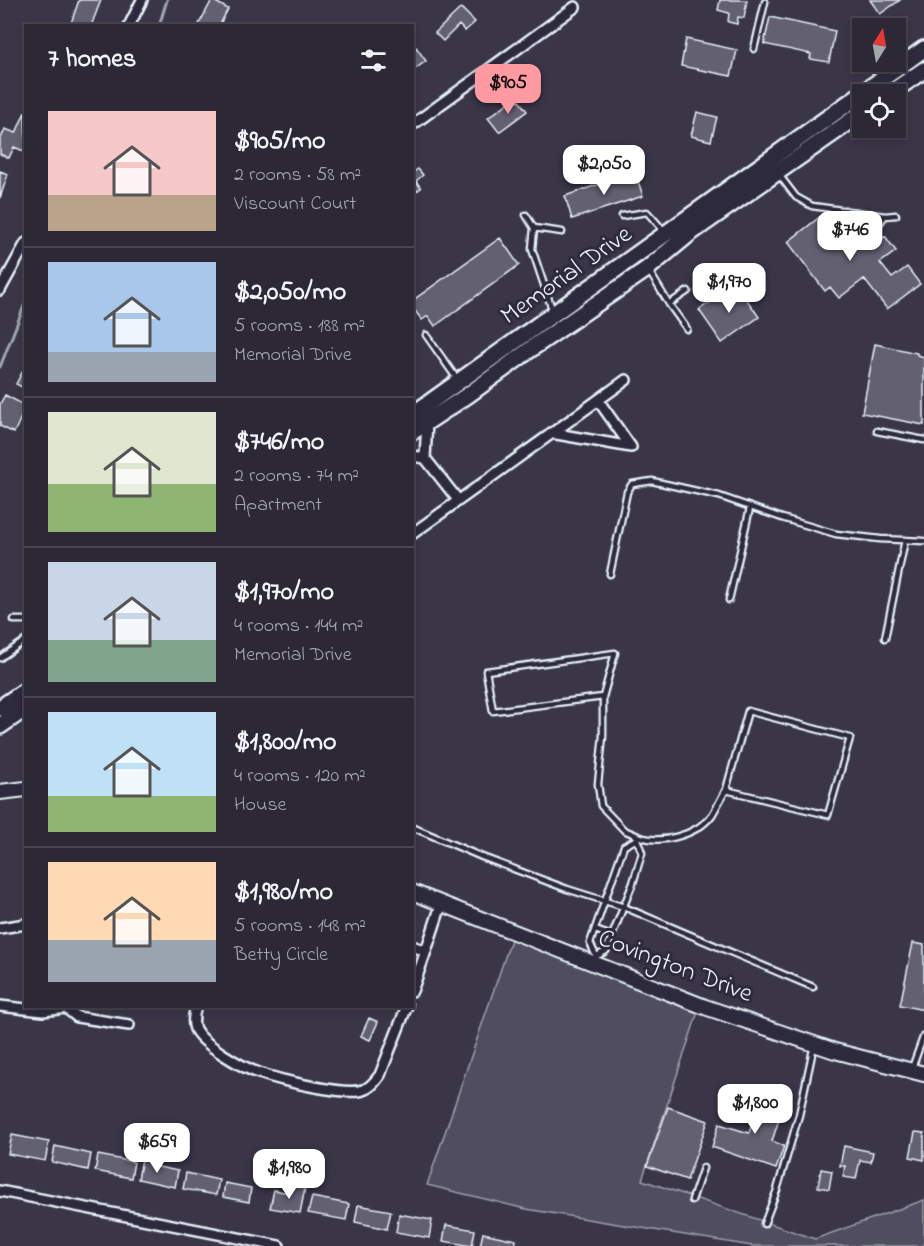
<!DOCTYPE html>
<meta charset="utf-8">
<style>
:root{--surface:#2c2836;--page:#383442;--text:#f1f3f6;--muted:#a6a6ad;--line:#484451;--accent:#ff9aa2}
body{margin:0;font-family:"Indie Flower",sans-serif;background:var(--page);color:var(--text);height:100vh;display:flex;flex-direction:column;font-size:22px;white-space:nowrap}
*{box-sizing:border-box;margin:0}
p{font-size:20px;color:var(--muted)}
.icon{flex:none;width:33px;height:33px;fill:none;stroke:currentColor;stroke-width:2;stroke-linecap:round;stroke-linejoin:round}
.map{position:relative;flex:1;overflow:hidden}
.sheet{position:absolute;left:24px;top:24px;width:390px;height:984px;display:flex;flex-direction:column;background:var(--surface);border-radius:0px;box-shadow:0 3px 9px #0003,0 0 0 2px var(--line)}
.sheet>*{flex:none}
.needle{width:39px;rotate:11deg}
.buttons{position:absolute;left:852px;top:18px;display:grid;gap:12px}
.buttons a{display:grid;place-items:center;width:54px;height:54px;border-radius:0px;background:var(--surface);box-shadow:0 3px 9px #0003,0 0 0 2px var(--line);font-size:30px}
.price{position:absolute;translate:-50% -51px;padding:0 14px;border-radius:12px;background:#fff;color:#222;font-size:20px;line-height:39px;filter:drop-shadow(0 2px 3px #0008)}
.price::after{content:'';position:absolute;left:50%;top:36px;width:18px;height:14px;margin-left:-9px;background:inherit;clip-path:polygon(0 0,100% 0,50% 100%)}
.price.on{background:var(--accent);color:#111}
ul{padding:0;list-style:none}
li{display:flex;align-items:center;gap:18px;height:150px;padding:0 24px}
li+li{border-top:2px solid var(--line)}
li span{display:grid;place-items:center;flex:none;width:168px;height:120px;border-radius:0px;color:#555}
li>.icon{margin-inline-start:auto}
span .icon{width:72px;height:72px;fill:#fffc;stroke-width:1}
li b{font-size:26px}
h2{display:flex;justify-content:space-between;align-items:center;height:72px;padding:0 24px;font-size:26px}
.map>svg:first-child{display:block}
.green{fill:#504e5f;stroke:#9ca0ac;stroke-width:1.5}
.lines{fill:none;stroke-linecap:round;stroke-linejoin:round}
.stream{stroke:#a2a6b1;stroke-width:3}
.building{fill:#636171;stroke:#e8f1f8;stroke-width:1.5}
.lane-casing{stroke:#e8f1f8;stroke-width:9}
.street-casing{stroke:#e8f1f8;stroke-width:14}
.secondary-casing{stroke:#e8f1f8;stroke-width:18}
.primary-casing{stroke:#e8f1f8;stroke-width:20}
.lane{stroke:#2f2a3d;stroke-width:4.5}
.street{stroke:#2f2a3d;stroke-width:9}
.secondary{stroke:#2f2a3d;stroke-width:14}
.primary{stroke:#2f2a3d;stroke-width:15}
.labels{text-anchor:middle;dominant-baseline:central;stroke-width:6;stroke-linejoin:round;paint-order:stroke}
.street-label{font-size:26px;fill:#e8f1f8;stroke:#2f2a3d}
</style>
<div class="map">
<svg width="924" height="1246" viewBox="0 0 924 1246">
<rect width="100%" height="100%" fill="#3a3648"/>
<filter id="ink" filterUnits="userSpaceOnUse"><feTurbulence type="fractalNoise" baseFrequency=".0167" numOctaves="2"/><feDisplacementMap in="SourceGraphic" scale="12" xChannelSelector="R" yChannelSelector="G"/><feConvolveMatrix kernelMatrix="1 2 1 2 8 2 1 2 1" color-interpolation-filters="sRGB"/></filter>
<g filter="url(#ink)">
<path class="green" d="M 515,928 L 701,1003 L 642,1180 L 815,1239 L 924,1200 L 924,1246 L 752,1246 L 526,1209 L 427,1185 Z"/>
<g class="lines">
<path class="stream" d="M 159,26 L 167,0
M 0,367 L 26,301"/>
</g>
<path class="building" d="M 79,0 L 101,0 L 91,26 L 70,26 Z
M 212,0 L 228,9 L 219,26 L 198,26 Z
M 720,0 L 747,0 L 744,18 L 738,17 L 737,24 L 728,22 L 729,13 L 718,10 Z
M 870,0 L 900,0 L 880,14 Z
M 461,8 L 475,22 L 465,31 L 459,25 L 443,41 L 435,33 Z
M 770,17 L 835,31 L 829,62 L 810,59 L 811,54 L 764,44 Z
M 686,39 L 737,50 L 731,76 L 681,66 Z
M 416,47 L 426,61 L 412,71 L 412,49 Z
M 516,97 L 527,111 L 499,132 L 488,118 Z
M 25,112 L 26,152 L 14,147 L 9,158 L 0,154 L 0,141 L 5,129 L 16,133 Z
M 697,112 L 717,117 L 711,141 L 691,136 Z
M 418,169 L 423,175 L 416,181 L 421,188 L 412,194 L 412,173 Z
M 0,171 L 8,174 L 0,198 Z
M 635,172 L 643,196 L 572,219 L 565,196 Z
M 826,212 L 850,243 L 861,235 L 871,247 L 885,236 L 896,251 L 880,263 L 892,278 L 907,267 L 920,284 L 887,309 L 864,279 L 839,298 L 830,287 L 825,291 L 788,242 Z
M 500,238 L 519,265 L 435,326 L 428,316 L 422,320 L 412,307 L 412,301 Z
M 736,284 L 759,317 L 722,343 L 699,310 Z
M 875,344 L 917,353 L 917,355 L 924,357 L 924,425 L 862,413 Z
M 26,365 L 26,389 L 16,384 Z
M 5,395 L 26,406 L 14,433 L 0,426 L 0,404 Z
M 913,943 L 924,945 L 924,1010 L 900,1005 Z
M 369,1018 L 378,1022 L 370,1040 L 361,1036 Z
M 762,1094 L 785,1101 L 772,1141 L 784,1146 L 776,1169 L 712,1147 L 719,1124 L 749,1133 Z
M 668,1107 L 708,1121 L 687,1180 L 647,1166 Z
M 915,1132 L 924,1133 L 924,1160 L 910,1157 Z
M 12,1135 L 49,1142 L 45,1161 L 8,1154 Z
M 55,1146 L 91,1154 L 88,1170 L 52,1162 Z
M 844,1146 L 873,1152 L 871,1162 L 860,1160 L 856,1179 L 843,1177 L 845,1166 L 840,1166 Z
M 98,1155 L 134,1162 L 131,1178 L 95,1171 Z
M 142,1159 L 150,1160 L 149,1165 L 178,1171 L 175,1187 L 138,1179 Z
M 821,1169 L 832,1171 L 829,1189 L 818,1187 Z
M 186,1173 L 219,1180 L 216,1195 L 183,1189 Z
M 225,1183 L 251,1188 L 249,1202 L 223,1197 Z
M 291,1185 L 305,1188 L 300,1213 L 270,1208 L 274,1190 L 289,1193 Z
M 312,1197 L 349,1204 L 346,1220 L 308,1213 Z
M 358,1205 L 391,1211 L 387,1229 L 355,1222 Z
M 399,1214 L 432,1220 L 429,1238 L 396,1232 Z
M 446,1225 L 475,1230 L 472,1246 L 443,1241 Z
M 483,1233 L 516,1240 L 515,1246 L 480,1246 Z"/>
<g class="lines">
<g class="lane-casing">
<path id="lane" d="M 754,49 L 765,2
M 780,176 L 796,197 L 812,206 L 885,216 L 896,215
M 845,210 L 847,228 L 857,233 L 872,233 L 885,216
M 526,215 L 534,228
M 622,216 L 647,212 L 665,232
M 649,271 L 669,304 L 688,291
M 669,304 L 687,329
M 553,312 L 532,249 L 534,228 L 562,232
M 426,335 L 457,379
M 877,431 L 924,440
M 610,574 L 627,492 L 632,484 L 652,481 L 719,496 L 782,518 L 836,534 L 880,539 L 924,541
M 729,600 L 750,508
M 14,620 L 26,620
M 885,638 L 905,540
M 0,658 L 26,640
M 603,697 L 493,711 L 486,671 L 615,653 L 603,697 L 603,736 L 598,784 L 601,806 L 624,830 L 638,836
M 412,827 L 482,857 L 567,889 L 624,907 L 813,987
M 595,930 L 612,936
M 596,956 L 590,943 L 624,846 L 637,839 L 638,836 C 661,845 697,835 712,815 C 717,807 721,798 726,790 L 828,815 L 850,738 L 748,711 L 726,790
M 595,957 L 606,951 L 633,883 L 642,853 L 637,839
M 912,1068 L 924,1035
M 692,1200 L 703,1168
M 764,1224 L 777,1190 L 799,1115 L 814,1045"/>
</g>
<g class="street-casing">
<path id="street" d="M 129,26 L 142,0
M 412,125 L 575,7
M 0,290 L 26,243
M 427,422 L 425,458 L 458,500
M 551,433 L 631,447 L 598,400
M 412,456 L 425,458
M 412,534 L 626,380
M 0,928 L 26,924
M 412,946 L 426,951 L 412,991
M 426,951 L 441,905
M 0,1006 L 43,1011 L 66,1008 L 77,1017 L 129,1025
M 196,1006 C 194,1013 192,1022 195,1029 C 202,1044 243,1068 259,1073 C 279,1080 345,1096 363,1090 C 371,1088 375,1081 380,1075 L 407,1006
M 0,1191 L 279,1246"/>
</g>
<g class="secondary-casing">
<path id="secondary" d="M 0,792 L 26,789
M 412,892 L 705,1007 L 835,1051 L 924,1074"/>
</g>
<g class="primary-casing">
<path id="primary" d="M 889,94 L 924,70
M 412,415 L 924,49
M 412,432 L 468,395 L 535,346 L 647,269 L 689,234 L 862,113
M 0,708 L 26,690
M 0,726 L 26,708"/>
</g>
<use href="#lane" class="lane"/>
<use href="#street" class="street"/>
<use href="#secondary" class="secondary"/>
<use href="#primary" class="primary"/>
</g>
</g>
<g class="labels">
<g class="street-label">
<text transform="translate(567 276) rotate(-35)">Memorial Drive</text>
<text transform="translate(675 967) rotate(21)">Covington Drive</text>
</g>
</g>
</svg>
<div class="buttons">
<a><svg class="needle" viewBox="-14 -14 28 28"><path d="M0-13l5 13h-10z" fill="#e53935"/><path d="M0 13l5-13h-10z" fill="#a6a6ad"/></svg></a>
<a><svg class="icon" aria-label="locate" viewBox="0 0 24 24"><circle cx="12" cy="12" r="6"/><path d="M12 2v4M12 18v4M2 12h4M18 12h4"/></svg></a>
</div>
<b class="price on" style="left:508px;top:115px">$905</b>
<b class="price" style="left:604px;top:196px">$2,050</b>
<b class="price" style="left:850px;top:262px">$746</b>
<b class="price" style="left:729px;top:314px">$1,970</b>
<b class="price" style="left:755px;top:1135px">$1,800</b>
<b class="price" style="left:157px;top:1174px">$659</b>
<b class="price" style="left:289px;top:1200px">$1,980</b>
<section class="sheet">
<h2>7 homes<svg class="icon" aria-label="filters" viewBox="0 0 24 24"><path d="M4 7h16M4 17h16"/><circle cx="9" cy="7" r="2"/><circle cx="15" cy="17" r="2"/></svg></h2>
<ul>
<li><span style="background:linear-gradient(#f6c9c9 70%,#b9a48a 0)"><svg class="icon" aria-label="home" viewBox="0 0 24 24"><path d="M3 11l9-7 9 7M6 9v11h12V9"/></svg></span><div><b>$905/mo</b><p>2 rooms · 58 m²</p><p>Viscount Court</p></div></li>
<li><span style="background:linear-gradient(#a9c7e8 75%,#9aa5b1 0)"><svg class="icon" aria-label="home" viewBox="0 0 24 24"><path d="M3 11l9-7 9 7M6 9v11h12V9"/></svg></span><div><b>$2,050/mo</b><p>5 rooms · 188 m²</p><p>Memorial Drive</p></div></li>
<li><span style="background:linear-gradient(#dfe7d0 60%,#8fb573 0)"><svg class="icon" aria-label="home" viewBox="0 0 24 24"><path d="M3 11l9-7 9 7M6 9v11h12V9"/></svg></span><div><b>$746/mo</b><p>2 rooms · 74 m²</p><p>Apartment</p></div></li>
<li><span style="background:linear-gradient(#c9d6e8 65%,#7fa58c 0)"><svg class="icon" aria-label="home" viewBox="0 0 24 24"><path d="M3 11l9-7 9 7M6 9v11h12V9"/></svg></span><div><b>$1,970/mo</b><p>4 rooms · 144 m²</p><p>Memorial Drive</p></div></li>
<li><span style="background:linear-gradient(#bfe0f5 70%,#8fb573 0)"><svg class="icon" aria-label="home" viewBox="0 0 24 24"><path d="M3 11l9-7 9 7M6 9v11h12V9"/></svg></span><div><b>$1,800/mo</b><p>4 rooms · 120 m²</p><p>House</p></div></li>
<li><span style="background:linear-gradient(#ffd9b3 65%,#9aa5b1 0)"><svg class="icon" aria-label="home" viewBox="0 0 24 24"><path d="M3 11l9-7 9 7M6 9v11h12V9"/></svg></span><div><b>$1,980/mo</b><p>5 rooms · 148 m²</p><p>Betty Circle</p></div></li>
</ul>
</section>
</div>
